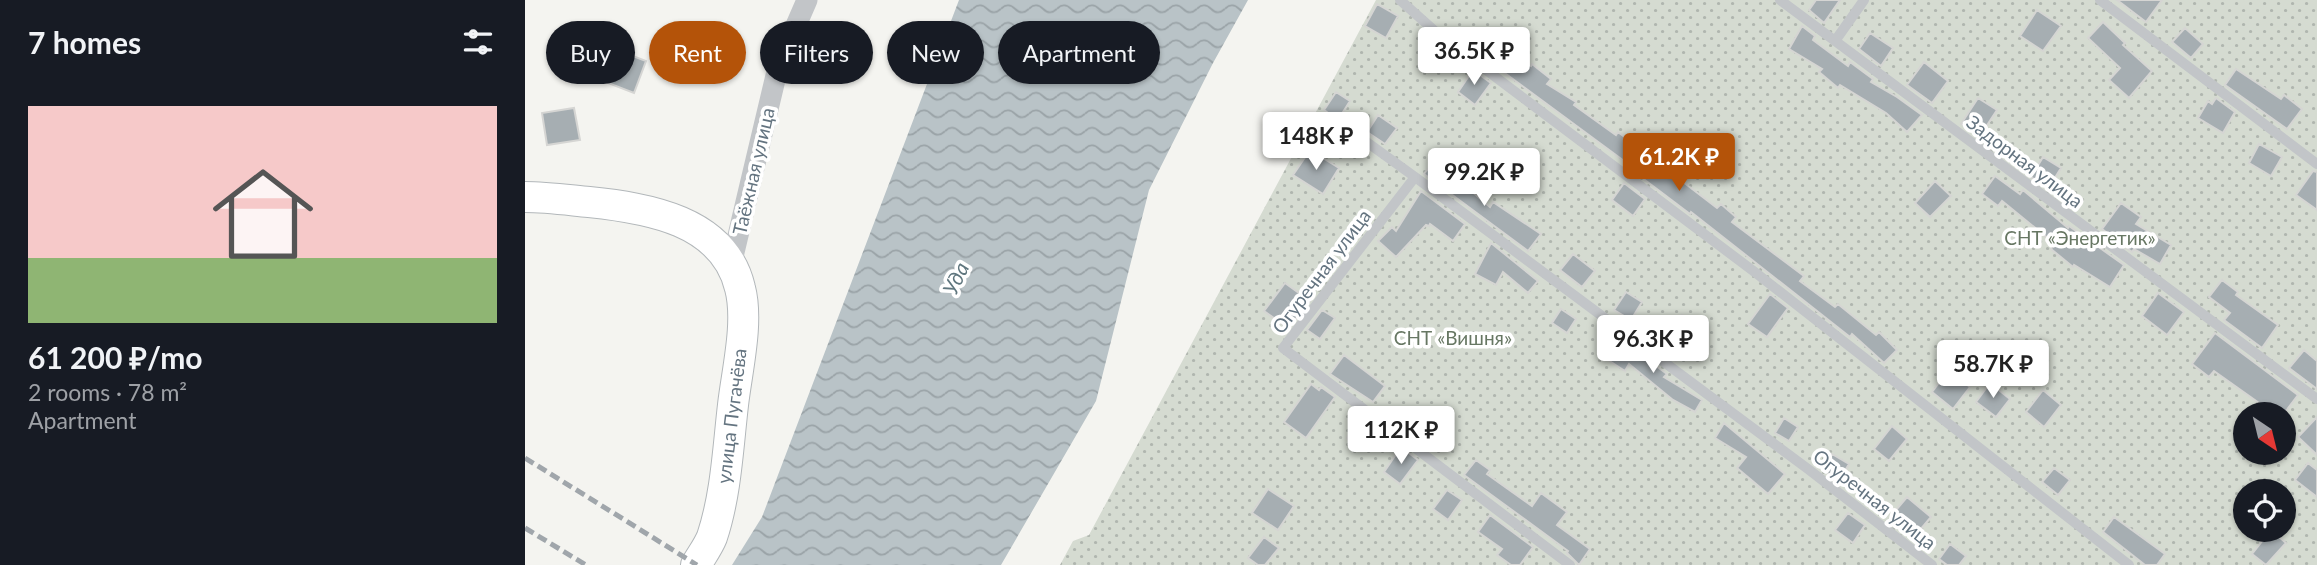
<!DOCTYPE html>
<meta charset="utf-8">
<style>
:root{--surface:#171b24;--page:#242831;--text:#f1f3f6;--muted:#9ea1a6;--accent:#b45309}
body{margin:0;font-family:Lato,sans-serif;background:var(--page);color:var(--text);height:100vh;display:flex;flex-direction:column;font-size:26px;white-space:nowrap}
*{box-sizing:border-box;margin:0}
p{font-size:23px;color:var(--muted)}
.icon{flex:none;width:38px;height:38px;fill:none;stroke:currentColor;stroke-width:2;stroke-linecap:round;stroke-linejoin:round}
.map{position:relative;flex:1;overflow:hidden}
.details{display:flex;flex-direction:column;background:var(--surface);width:525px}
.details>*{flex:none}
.banner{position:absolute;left:21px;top:21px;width:665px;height:63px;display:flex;gap:14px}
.needle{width:46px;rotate:145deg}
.tools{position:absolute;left:1708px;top:402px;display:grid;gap:14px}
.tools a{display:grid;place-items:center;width:63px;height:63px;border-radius:50%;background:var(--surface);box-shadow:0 2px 5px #0004;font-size:35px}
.price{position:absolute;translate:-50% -60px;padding:0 16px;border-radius:7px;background:#fff;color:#222;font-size:23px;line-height:46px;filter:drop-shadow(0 2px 4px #0008)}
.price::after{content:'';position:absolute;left:50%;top:42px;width:21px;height:16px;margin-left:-10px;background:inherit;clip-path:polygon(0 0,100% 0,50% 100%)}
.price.selected{background:var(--accent);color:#fff}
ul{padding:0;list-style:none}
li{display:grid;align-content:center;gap:14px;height:371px;padding:0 28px}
li span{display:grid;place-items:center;height:217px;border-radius:0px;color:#555}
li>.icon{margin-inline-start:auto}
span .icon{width:126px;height:126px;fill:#fffc;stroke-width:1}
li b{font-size:30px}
h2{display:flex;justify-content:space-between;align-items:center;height:84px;padding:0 28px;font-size:30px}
.tag{padding:0 24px;border-radius:32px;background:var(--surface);box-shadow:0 2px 5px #0004;font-size:24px;line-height:63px}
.tag.selected{background:var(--accent);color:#fff}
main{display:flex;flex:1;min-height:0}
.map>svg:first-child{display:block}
.garden{fill:url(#garden-dots);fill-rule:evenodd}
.water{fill:url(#water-waves)}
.building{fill:#a6aeb2;stroke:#d5d5d3;stroke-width:2}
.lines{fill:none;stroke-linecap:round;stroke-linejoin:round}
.secondary-casing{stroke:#b2b7ba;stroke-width:32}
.lane{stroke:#c2c5c8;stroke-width:10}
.street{stroke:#c2c5c8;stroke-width:21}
.secondary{stroke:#fff;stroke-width:30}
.rail{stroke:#a0a6ab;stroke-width:5;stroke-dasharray:10 5;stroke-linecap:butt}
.labels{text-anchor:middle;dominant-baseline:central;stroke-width:7;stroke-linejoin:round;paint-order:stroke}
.street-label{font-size:19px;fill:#647480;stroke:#fff}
.park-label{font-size:19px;fill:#677763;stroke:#fff}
.water-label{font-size:21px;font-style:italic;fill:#5f767e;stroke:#fff}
</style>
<main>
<section class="details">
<h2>7 homes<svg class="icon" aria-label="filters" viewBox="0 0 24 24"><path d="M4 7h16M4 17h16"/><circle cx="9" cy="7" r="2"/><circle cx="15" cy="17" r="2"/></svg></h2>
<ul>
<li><span style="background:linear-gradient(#f6c9c9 70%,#8fb573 0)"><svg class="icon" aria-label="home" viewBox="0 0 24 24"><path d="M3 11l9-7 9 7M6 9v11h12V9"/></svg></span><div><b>61 200 ₽/mo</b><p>2 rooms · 78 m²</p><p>Apartment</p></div></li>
</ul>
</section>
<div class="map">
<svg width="1792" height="565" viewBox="0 0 1792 565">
<defs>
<pattern id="garden-dots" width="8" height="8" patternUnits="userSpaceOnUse" patternTransform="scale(1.75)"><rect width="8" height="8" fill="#d5dbd1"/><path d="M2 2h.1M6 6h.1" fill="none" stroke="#b0b6af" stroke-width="1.8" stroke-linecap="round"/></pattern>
<pattern id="water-waves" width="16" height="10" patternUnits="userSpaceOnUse" patternTransform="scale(1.75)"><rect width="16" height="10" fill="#b9c3c7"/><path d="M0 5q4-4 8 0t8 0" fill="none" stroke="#9aa3a7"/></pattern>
</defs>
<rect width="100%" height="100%" fill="#f4f4f0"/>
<path class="garden" d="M 851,0 L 1792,0 L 1792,565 L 535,565 L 548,541 L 564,535 ZM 1720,415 L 1759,415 L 1759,453 L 1720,453 ZM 1720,492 L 1759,492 L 1759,530 L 1720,530 Z"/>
<path class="water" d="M 434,0 L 723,0 L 688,63 L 624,190 L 571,401 L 476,565 L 207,565 L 237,517 Z"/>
<path class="building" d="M 1291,0 L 1315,0 L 1299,23 L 1284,10 Z
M 1592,0 L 1637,0 L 1621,22 Z
M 852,4 L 873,16 L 861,38 L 840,26 Z
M 1512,10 L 1536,26 L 1518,51 L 1495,36 Z
M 1578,22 L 1600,43 L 1598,45 L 1627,71 L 1604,98 L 1584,80 L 1595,68 L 1563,38 Z
M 1277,26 L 1290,36 L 1288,40 L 1323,66 L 1325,62 L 1348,79 L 1346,82 L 1372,97 L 1397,115 L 1382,132 L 1361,113 L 1315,85 L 1313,88 L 1294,72 L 1297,69 L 1264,49 Z
M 1660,28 L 1678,44 L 1666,58 L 1647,42 Z
M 965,31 L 1006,66 L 1007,64 L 1026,79 L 1022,84 L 1051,102 L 1049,105 L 1091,135 L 1093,132 L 1192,208 L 1196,204 L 1211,217 L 1207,222 L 1279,276 L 1275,281 L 1310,307 L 1313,304 L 1351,335 L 1354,332 L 1372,350 L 1359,363 L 1327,334 L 1325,337 L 1166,212 L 1165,214 L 1108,171 L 1110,169 L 958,57 L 961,53 L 953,45 Z
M 1345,33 L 1368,48 L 1356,66 L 1334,49 Z
M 95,51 L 121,61 L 109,93 L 83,83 Z
M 1399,62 L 1423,81 L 1407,103 L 1382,85 Z
M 1711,69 L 1756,99 L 1759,95 L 1777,109 L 1762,129 L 1700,85 Z
M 948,70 L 966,83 L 950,105 L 933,92 Z
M 811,92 L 825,101 L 813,120 L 799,110 Z
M 1453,98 L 1472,110 L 1455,136 L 1436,124 Z
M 1691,98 L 1710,112 L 1698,133 L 1673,118 L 1683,101 L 1687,104 Z
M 49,108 L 55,140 L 22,145 L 17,113 Z
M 853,115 L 872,128 L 860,144 L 842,132 Z
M 1734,144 L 1757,157 L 1746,176 L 1724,163 Z
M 785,150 L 814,168 L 798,194 L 768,175 Z
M 1518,157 L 1536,168 L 1523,189 L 1506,177 Z
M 910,160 L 965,207 L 968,202 L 1016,234 L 1003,251 L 899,174 Z
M 1788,171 L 1792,172 L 1792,210 L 1771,195 Z
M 1470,176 L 1495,194 L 1498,190 L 1543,228 L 1544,226 L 1599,265 L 1585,287 L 1549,265 L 1548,267 L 1526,249 L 1530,244 L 1477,201 L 1473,206 L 1457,194 Z
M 1410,181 L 1426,196 L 1405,217 L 1390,203 Z
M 1099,183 L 1120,199 L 1108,216 L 1087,200 Z
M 896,191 L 940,224 L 928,241 L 905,224 L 904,226 L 901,225 L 871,257 L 853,241 L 867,227 L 871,231 Z
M 1596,203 L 1616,217 L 1611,224 L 1646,245 L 1635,264 L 1609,249 L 1607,252 L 1577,229 Z
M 966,243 L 1013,281 L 1003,293 L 978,272 L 971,285 L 950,274 Z
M 1048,254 L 1070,271 L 1057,287 L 1035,270 Z
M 1697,280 L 1713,292 L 1711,295 L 1753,325 L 1737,348 L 1699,320 L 1705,313 L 1684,297 Z
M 760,283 L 785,301 L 769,321 L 765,319 L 760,326 L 739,311 Z
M 1101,292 L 1117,302 L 1106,320 L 1089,310 Z
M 1633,293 L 1659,312 L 1642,335 L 1617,316 Z
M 1245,294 L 1263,308 L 1242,337 L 1223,324 Z
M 1036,309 L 1051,319 L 1042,333 L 1027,323 Z
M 797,310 L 810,318 L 795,339 L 782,330 Z
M 1157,315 L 1175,328 L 1151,361 L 1134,348 Z
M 1690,333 L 1773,395 L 1758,415 L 1751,415 L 1689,371 L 1684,377 L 1667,364 Z
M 1096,340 L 1142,374 L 1139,377 L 1177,400 L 1170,412 L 1148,400 L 1104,364 L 1100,371 L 1083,360 Z
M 1779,350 L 1792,361 L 1792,389 L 1764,368 Z
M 819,355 L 860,386 L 848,402 L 805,374 Z
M 1423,371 L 1445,387 L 1428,409 L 1407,392 Z
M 1465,383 L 1485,399 L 1471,417 L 1451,402 Z
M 786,384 L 794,390 L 796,387 L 810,397 L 781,438 L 759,422 Z
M 1518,390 L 1536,405 L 1519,427 L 1501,412 Z
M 1792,417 L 1792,455 L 1773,437 Z
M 1259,418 L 1273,427 L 1264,441 L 1250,433 Z
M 833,422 L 849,433 L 837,449 L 822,438 Z
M 890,423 L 911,438 L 904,448 L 883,433 Z
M 1199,423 L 1260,474 L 1243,494 L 1212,468 L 1221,457 L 1190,438 Z
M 1367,426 L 1382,439 L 1364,461 L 1349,449 Z
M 876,447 L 893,460 L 875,484 L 859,472 Z
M 1307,454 L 1324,464 L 1314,481 L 1298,470 Z
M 951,460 L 965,470 L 962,474 L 1007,506 L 1016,493 L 1042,512 L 1032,525 L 1065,549 L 1054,565 L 1042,553 L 1043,551 L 939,475 Z
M 1783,463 L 1792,470 L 1792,497 L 1770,480 Z
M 1529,468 L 1545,480 L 1533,495 L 1517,482 Z
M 743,489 L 769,506 L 753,530 L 727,513 Z
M 922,490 L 937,500 L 923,520 L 908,509 Z
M 1382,497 L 1406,517 L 1390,536 L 1366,516 Z
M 1323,513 L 1340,525 L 1328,543 L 1310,530 Z
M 965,515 L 1008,547 L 995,565 L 986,565 L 972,555 L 977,549 L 953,532 Z
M 1589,517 L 1640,554 L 1632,565 L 1620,565 L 1578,532 Z
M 1746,530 L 1761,543 L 1741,565 L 1727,554 Z
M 739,537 L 754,548 L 740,565 L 733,565 L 723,558 Z
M 1425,544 L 1441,556 L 1434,565 L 1422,565 L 1414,559 Z"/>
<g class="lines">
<g class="secondary-casing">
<path id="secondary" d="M 0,197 C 21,197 43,200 64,202 C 122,208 199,220 215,288 C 224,322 212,370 208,405 C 203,448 201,495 187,537 C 183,547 176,556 171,565"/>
</g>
<path class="lane" d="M 875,0 L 912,33 L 1231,273 L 1604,565
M 1255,0 L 1792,399
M 1575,0 L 1792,164
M 1310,41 L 1339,0
M 825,130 L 890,177
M 1045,565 L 758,348 L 890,177 L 1283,469 L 1407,565"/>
<path class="street" d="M 206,265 L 253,67 L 282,0"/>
<use href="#secondary" class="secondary"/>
<path class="rail" d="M 0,458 L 172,565
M 0,528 L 61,565"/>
</g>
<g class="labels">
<g class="street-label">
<text transform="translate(1500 161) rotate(37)">Задорная улица</text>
<text transform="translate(228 171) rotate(-77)">Таёжная улица</text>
<text transform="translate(796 271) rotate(-53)">Огуречная улица</text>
<text transform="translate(206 416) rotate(-83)">улица Пугачёва</text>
<text transform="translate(1350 499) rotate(38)">Огуречная улица</text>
</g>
<g class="park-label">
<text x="1555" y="237">СНТ «Энергетик»</text>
<text x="928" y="337">СНТ «Вишня»</text>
</g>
<g class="water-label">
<text transform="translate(430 278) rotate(-65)">Уда</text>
</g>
</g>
</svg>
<div class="tools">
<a><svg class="needle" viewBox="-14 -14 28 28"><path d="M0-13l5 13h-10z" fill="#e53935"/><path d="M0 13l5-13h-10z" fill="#9ea1a6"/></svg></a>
<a><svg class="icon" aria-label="locate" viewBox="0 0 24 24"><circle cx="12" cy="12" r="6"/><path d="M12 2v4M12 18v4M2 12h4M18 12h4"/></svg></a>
</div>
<b class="price" style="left:949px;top:87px">36.5K ₽</b>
<b class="price" style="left:791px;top:172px">148K ₽</b>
<b class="price selected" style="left:1154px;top:193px">61.2K ₽</b>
<b class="price" style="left:959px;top:208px">99.2K ₽</b>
<b class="price" style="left:1128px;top:375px">96.3K ₽</b>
<b class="price" style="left:1468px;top:400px">58.7K ₽</b>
<b class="price" style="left:876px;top:466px">112K ₽</b>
<div class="banner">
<a class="tag">Buy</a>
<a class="tag selected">Rent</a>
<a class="tag">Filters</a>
<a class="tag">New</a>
<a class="tag">Apartment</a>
</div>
</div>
</main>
